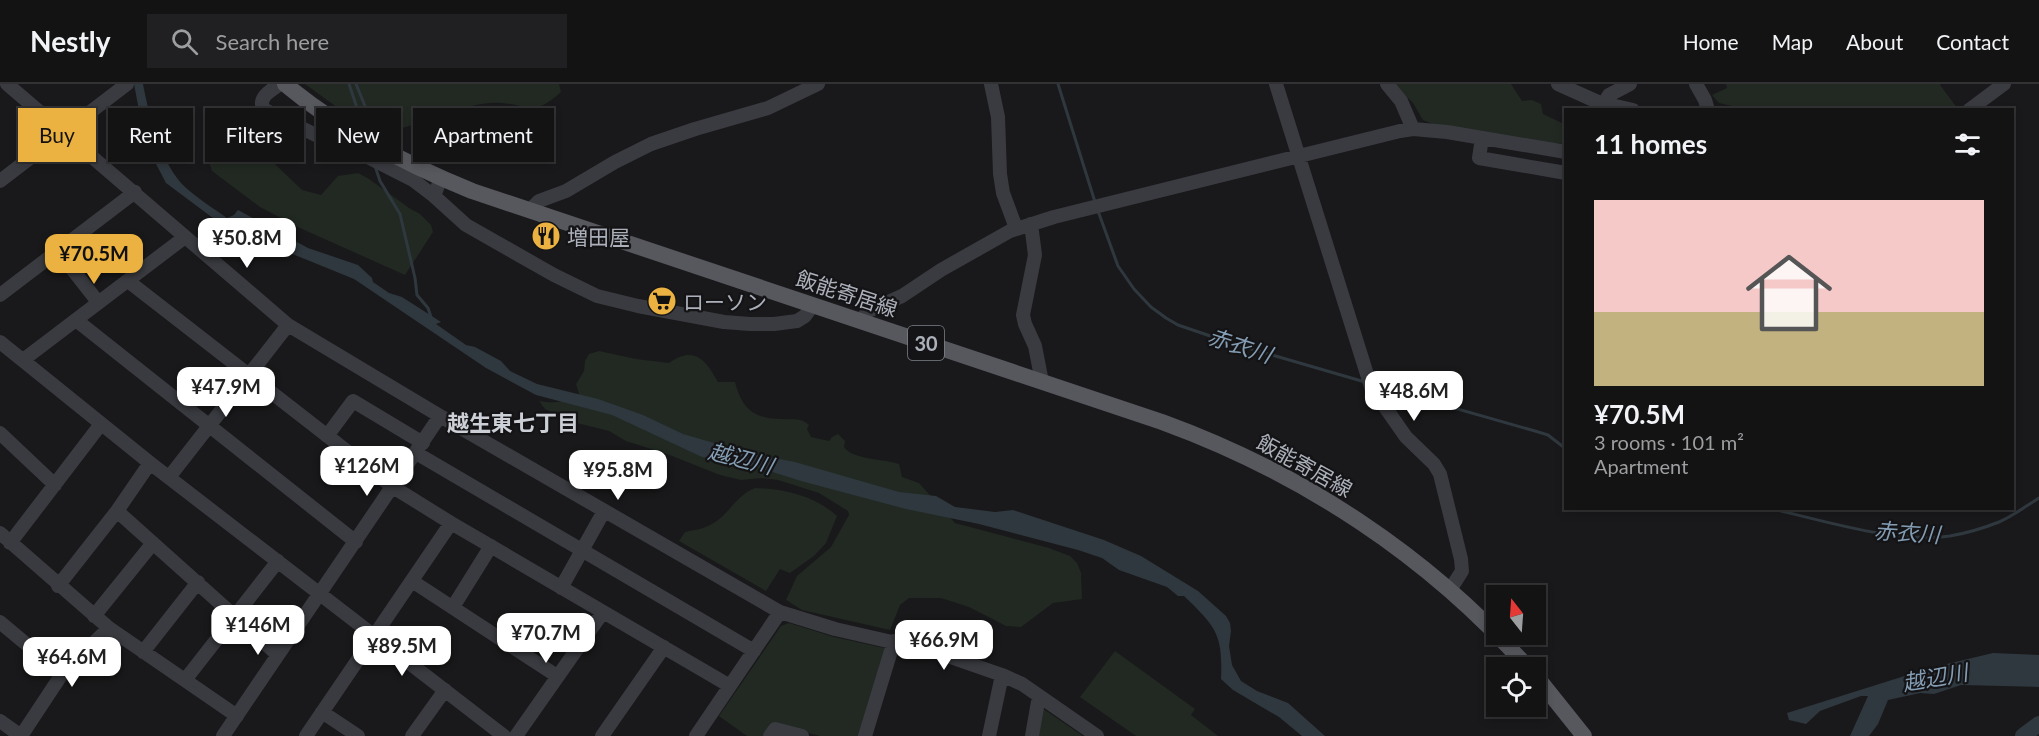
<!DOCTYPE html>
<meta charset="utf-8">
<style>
:root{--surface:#131314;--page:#202022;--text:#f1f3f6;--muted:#9d9ea0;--line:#323234;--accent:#ebb141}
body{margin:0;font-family:Lato,"Noto Sans JP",sans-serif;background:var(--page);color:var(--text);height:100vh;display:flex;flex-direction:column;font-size:22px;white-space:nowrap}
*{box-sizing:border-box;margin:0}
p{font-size:20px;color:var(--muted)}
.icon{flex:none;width:33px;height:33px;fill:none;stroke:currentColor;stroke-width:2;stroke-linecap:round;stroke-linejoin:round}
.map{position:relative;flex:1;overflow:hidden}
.panel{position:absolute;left:1564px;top:24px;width:450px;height:402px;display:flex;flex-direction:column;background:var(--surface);border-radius:0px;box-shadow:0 3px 9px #0003,0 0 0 2px var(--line)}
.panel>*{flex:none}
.hud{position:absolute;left:18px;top:24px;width:570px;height:54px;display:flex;gap:12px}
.needle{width:39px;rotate:343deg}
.tools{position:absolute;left:1486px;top:501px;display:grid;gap:12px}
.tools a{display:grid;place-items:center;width:60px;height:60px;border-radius:0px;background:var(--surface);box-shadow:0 3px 9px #0003,0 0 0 2px var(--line);font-size:30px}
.price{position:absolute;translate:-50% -51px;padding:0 14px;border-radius:12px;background:#fff;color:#222;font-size:20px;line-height:39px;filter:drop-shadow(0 2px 3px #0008)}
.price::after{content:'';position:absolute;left:50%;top:36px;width:18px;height:14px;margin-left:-9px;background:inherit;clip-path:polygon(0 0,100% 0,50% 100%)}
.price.selected{background:var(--accent);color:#111}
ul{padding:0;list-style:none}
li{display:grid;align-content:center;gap:12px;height:318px;padding:0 30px}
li+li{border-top:2px solid var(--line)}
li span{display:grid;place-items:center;height:186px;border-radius:0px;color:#555}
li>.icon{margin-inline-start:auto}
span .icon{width:108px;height:108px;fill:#fffc;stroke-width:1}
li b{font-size:26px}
h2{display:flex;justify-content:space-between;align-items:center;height:72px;padding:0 30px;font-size:26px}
.chip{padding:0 21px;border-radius:0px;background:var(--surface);box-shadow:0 3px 9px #0003,0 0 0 2px var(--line);font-size:21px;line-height:54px}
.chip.selected{background:var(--accent);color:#111}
header{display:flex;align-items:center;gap:36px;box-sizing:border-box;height:84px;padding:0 30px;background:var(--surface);border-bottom:2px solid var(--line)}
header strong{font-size:28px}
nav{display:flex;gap:33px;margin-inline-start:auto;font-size:21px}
.search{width:420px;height:54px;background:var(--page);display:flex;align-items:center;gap:15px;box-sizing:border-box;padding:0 21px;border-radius:0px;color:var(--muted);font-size:22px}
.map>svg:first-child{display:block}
.green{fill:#212922}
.water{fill:#2f383e}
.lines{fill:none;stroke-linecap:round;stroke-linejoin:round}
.stream{stroke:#2f383e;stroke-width:3}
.river{stroke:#2f383e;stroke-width:16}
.minor{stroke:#3a3b40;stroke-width:14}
.major{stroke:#56585e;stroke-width:16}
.labels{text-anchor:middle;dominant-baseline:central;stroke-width:4.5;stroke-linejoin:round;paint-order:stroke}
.shield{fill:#141416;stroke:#7e8189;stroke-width:1.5}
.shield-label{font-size:20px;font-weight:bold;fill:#acb0ba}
.poi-label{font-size:21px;fill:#acb0ba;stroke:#141416;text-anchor:start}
.street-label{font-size:21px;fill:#acb0ba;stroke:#141416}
.water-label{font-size:22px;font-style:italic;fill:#849db3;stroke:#141416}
.neighbourhood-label{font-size:22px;font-weight:bold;fill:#cccfd6;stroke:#141416}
</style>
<header>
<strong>Nestly</strong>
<div class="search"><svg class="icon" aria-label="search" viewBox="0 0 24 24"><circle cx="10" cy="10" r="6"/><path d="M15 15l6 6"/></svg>Search here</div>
<nav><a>Home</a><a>Map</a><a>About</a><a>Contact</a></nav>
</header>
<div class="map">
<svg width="2039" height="652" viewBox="0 0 2039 652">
<rect width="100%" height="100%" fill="#19191b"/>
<path class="green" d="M 305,0 L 559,0 L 561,8 C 534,32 532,22 501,19 C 485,17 465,24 449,28 L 447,37 L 442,41 L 435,39 L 427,44 L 422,38 L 402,44 L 377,41 L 378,46 L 349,32 Z
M 1394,0 L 1511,0 L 1522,17 L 1532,16 L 1541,20 L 1543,30 L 1566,41 L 1566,60 L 1505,56 L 1469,45 L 1435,41 L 1423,36 L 1413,19 Z
M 1726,0 L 1941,0 L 1940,1 L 1958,25 L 1733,25 L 1732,22 L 1719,19 L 1712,11 L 1727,4 Z
M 234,47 L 252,58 L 302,106 L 321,111 L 338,92 L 358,89 L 369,95 L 409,124 L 420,130 L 431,141 L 433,148 L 405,191 L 300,144 L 260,123 L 212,87 L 205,65 Z
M 599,267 L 636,275 L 669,279 C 694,261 706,276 718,298 L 735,298 C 742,325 754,335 782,335 C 793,336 801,333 809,341 L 807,345 L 811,353 L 829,357 L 832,353 L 838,350 L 845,357 L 844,363 C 853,376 885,375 899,380 L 902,393 L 919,399 L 955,439 L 1049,464 L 1070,472 L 1077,479 L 1081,489 L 1082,515 L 1053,519 L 1021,543 L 1006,542 L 969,523 L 941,514 L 909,514 L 900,521 L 890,546 L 802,526 L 786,516 L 797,492 L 831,463 L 849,431 L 848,427 L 819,409 L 778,396 L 761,394 L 741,396 L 720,391 L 667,370 L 626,357 L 609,347 L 569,337 L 545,325 L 539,317 C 555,320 565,318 579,310 L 576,300 L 584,287 L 585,277 L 589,270 Z
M 755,404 C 785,405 815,412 837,432 L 826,459 L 814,472 L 790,489 L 780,485 L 766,507 L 679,457 L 685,448 C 694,446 704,445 712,440 C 730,430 735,412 755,404 Z
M 789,539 L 834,553 L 884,564 L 885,569 L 861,652 L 820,652 L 773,640 L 763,652 L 747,652 L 719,632 L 781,542 Z
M 1115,567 L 1195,625 L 1191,631 L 1218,652 L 1136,652 L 1080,613 Z
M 1042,624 L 1083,652 L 1037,652 Z"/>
<path class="water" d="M 134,0 L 143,0 C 149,32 161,80 185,103 C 197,114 213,124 227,134 L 234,131 L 238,126 L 308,164 L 358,181 L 372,194 L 373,198 L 389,209 L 402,213 L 441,238 L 436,240 L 466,261 L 475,263 L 501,277 L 510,287 L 537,300 L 598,315 L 643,331 L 683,350 L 752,370 L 795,378 L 899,408 L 936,412 L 955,423 L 995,428 L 1013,426 L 1104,456 L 1141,472 L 1198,507 L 1226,532 L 1230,539 L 1231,547 L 1229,562 L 1232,581 L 1241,597 L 1257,607 L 1288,619 L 1325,652 L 1302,652 L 1279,633 L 1233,606 L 1221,595 C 1223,550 1216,543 1184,512 L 1178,512 L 1167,503 L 1119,486 L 1102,474 L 1078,466 L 979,440 L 906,425 L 801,397 L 763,385 L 702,373 L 612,331 L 536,311 L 486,284 L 354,195 L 263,158 L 249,155 L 245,158 L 166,99 L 155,78 L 142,42 Z
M 1993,569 L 2039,571 L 2039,603 L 1961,601 L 1934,610 L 1920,609 L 1888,616 L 1878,640 L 1869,652 L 1850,652 L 1868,612 L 1861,612 L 1820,627 L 1806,640 L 1789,636 L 1787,629 L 1930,584 Z"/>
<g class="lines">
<path class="stream" d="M 349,0 L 362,39
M 356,0 L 374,44 L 374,54
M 1058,0 L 1095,118
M 375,82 L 380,97 L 400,130 L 415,194 L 417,211 L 428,224 L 432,236
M 1098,127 L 1118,182 L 1134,205 L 1151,223 L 1166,234 L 1178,241 L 1231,259 L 1365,298
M 1377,302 L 1535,347 L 1548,351 L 1566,365
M 1768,424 C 1823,436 1895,460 1950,452 C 1967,449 1984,444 1999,438 C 2013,432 2026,422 2039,414"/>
<path class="river" d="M 2023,652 L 2039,640"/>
<path class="minor" d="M 7,0 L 288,241 L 440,332 L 780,528 L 835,545 L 936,568 L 1002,591 L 1022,600 L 1097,652
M 280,0 C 272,6 258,12 263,25 L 336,61 L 362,70 L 413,96 L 434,112
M 991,0 L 998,33 L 1000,90 L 1003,109 L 1016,144
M 1276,0 L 1371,303 L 1406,353 L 1434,380 L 1440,390 L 1461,475 L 1462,487 L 1450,506
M 1387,0 L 1401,17 L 1413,45
M 1558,0 L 1598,18 L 1633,26
M 1696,0 L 1705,16 L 1708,26
M 1604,19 L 1609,11 L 1630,0
M 1969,26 L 2004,0
M 1482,54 L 1479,74 L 1566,89
M 441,94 L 434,112 L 466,141 L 554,191 L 597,212 L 638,222 L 724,238 L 750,240 L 774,240 L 797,237 L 805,232 L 812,222
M 0,97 L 127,0
M 529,127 L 539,117 L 566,107 L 615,78 L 651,60 L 695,45 L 768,24 L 818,0
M 1031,140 L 1035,171 L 1023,231 L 1025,240 L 1035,262 L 1042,298
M 58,167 L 98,218
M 128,197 L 393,403 L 451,439 L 730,602
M 0,211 L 135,108
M 76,236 L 356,458
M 860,237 L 868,227 L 902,212 L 941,186 L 1010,147 L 1054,133 L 1400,47 L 1413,45 L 1447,48 L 1566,68
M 0,258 L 150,379 L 504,652
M 23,276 L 185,153
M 0,349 L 55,401
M 327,352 L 353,317 L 423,359
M 416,369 L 754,567
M 170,392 L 288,241
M 117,427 L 278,571
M 0,449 L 109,544 L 237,632
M 10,459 L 101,340
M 412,497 L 557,592
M 58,502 L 117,427 L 150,379
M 561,504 L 604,427
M 453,523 L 491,462
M 94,532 L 153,459
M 0,538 L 62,590
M 143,568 L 198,498
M 185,596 L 278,477
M 322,628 L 358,652
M 0,637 L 21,652
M 21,652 L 62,590 L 109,544
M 223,652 L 440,332
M 306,652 L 451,439
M 412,652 L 445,606
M 516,652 L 603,528
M 602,652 L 664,563
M 696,652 L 780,528
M 770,652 L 775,645 L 802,652
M 865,652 L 894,557
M 989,652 L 1002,591
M 1032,652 L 1039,612"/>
<path class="major" d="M 285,0 C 340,46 406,80 472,107 L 1162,338 C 1302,389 1429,472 1528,584
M 1536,592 L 1584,652"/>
</g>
<defs>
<g id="restaurant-disc" transform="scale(1.5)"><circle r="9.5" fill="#ebb141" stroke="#141416"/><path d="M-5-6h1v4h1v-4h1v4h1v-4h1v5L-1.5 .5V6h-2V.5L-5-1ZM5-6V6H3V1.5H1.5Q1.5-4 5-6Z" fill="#111"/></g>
<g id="supermarket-disc" transform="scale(1.5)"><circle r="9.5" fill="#ebb141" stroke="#141416"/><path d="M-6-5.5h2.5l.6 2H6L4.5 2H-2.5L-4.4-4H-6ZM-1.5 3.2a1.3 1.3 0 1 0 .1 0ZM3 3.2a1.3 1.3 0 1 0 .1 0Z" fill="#111"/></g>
</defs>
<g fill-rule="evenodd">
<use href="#restaurant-disc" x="546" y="152"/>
<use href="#supermarket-disc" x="662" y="217"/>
</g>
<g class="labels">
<rect class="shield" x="908" y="242" width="36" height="34" rx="4.5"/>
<g class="shield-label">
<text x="926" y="259">30</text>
</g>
<g class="poi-label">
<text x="567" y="152">増田屋</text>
<text x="683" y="217">ローソン</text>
</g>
<g class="street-label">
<text transform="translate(847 209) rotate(18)">飯能寄居線</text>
<text transform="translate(1305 381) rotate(29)">飯能寄居線</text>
</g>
<g class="water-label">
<text transform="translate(1240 261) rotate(18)">赤衣川</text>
<text transform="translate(741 374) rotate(14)">越辺川</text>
<text transform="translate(1907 448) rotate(4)">赤衣川</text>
<text transform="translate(1935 593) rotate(-10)">越辺川</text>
</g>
<g class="neighbourhood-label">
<text x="513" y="338">越生東七丁目</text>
</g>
</g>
</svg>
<div class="tools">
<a><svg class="needle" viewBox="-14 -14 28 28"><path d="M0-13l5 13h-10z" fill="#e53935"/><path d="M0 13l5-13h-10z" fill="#9d9ea0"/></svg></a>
<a><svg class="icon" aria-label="locate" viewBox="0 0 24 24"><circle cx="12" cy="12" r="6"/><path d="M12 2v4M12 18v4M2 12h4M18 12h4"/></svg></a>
</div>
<b class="price" style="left:247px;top:185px">¥50.8M</b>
<b class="price selected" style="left:94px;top:201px">¥70.5M</b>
<b class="price" style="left:226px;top:334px">¥47.9M</b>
<b class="price" style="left:1414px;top:338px">¥48.6M</b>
<b class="price" style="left:367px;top:413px">¥126M</b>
<b class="price" style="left:618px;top:417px">¥95.8M</b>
<b class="price" style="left:258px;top:572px">¥146M</b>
<b class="price" style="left:546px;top:580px">¥70.7M</b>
<b class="price" style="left:944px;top:587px">¥66.9M</b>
<b class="price" style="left:402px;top:593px">¥89.5M</b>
<b class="price" style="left:72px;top:604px">¥64.6M</b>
<div class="hud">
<a class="chip selected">Buy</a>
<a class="chip">Rent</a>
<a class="chip">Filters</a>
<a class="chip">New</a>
<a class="chip">Apartment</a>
</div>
<section class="panel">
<h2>11 homes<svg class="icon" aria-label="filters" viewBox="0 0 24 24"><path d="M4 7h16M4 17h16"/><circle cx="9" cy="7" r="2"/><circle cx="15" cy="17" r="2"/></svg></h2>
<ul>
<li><span style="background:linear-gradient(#f6c9c9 60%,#c2b280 0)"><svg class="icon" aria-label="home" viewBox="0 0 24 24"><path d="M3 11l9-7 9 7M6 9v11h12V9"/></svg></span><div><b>¥70.5M</b><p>3 rooms · 101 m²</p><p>Apartment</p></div></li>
</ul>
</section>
</div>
